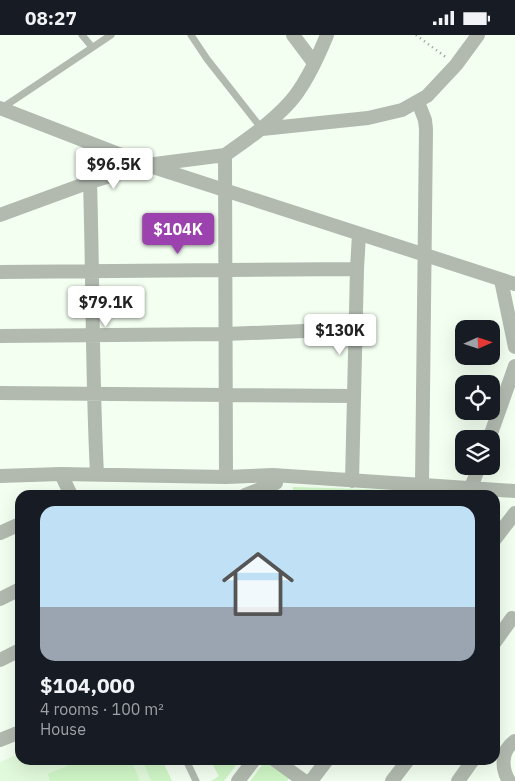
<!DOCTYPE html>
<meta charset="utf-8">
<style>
:root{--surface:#171b24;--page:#242831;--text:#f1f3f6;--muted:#9ea1a6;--accent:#9b42ae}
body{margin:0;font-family:"IBM Plex Sans",sans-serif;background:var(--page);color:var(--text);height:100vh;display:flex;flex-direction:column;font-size:19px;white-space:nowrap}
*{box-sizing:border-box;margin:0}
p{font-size:16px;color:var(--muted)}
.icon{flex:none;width:28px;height:28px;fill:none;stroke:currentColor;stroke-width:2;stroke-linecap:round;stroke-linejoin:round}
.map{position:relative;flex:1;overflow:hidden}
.details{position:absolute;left:15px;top:455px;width:485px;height:275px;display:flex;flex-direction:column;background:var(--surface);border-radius:15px;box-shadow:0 5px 20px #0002}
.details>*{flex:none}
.needle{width:32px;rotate:87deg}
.tools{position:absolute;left:455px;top:285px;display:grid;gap:10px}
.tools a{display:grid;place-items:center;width:45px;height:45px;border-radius:10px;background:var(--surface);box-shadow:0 5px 20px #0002;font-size:25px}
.price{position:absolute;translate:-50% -42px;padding:0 11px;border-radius:5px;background:#fff;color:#222;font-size:16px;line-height:32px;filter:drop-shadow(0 1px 2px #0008)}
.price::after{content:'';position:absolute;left:50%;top:30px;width:15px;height:11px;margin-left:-8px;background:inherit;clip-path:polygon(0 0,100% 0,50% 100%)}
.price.selected{background:var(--accent);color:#fff}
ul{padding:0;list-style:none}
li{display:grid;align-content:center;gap:10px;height:265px;padding:0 25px}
li span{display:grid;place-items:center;height:155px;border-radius:15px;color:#555}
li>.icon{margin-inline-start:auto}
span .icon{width:90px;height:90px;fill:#fffc;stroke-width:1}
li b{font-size:21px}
.status{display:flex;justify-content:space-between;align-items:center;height:35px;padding:0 25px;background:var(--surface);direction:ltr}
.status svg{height:14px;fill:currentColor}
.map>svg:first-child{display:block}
.built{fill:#e2fadc}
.green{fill:#d0f7c7}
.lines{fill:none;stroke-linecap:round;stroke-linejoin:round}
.path{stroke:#8c968b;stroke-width:2.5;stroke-dasharray:1 4;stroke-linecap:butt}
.service{stroke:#b2bab0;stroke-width:7}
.minor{stroke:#b2bab0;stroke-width:14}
</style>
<div class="status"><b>08:27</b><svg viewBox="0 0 49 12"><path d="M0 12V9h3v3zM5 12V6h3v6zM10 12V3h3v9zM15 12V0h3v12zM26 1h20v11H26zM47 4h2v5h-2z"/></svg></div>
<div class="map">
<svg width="515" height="746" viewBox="0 0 515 746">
<rect width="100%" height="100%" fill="#f3fff1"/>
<path class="built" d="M 20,718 L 20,725 L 142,725 L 151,746 L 0,746 L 0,727 Z"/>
<path class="green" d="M 293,452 L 426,456 L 430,459 L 293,460 Z
M 81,725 L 131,725 L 140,746 L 50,746 L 48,739 Z
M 142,725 L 162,725 L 172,746 L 151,746 Z
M 210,725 L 240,725 L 224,746 L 211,746 L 219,741 Z
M 266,725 L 290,743 L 287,746 L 250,746 Z"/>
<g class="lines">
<path class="path" d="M 416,0 L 447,23"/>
<path class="service" d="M 82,0 L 92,12
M 191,0 L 207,24 L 262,94
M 2,73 L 111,0
M 186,725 L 196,746"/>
<path class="minor" d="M 293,0 L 314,28
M 418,67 L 425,85 L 426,94 L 422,449
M 0,73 L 147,130 L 515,249
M 262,94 L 368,83 L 402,75 L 427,61 L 456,30 L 478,0
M 90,147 C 93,245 92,342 97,439
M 0,180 L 90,147 L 147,130 L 225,120
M 0,237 L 357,234
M 501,245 L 515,312
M 0,301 L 225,299 L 355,294
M 0,358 L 354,361
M 489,404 L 515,331
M 61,439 L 71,460
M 0,441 L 61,439 L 226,442 L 273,440 L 515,456
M 226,442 L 225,120 C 248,104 271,88 290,67 C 306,49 318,22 327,0
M 352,446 L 357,234 L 359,199
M 464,457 L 471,453 L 479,431
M 245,460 L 276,448
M 0,498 L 20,489
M 495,504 L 515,478
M 0,564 L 20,554
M 495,607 L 512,583
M 0,625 L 20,615
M 0,705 L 20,697
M 275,725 L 304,746
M 238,746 L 254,725
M 311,746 L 327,725
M 392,746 L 408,725
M 458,746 L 473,725
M 509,746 C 501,733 501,715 515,706"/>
</g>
</svg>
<div class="tools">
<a><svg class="needle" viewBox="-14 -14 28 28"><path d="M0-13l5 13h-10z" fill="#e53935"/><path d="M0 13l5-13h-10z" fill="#9ea1a6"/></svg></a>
<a><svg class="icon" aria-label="locate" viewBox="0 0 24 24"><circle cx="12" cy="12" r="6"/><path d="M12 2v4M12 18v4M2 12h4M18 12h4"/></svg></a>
<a><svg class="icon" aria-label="layers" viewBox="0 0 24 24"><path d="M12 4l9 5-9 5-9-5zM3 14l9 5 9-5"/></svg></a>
</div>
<b class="price" style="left:114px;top:155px">$96.5K</b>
<b class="price selected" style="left:178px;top:220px">$104K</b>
<b class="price" style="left:106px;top:293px">$79.1K</b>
<b class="price" style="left:340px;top:321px">$130K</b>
<section class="details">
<ul>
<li><span style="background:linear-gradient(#bfe0f5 65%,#9aa5b1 0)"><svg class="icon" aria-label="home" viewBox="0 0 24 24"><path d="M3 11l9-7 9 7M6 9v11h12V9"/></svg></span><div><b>$104,000</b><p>4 rooms · 100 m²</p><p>House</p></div></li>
</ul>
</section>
</div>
